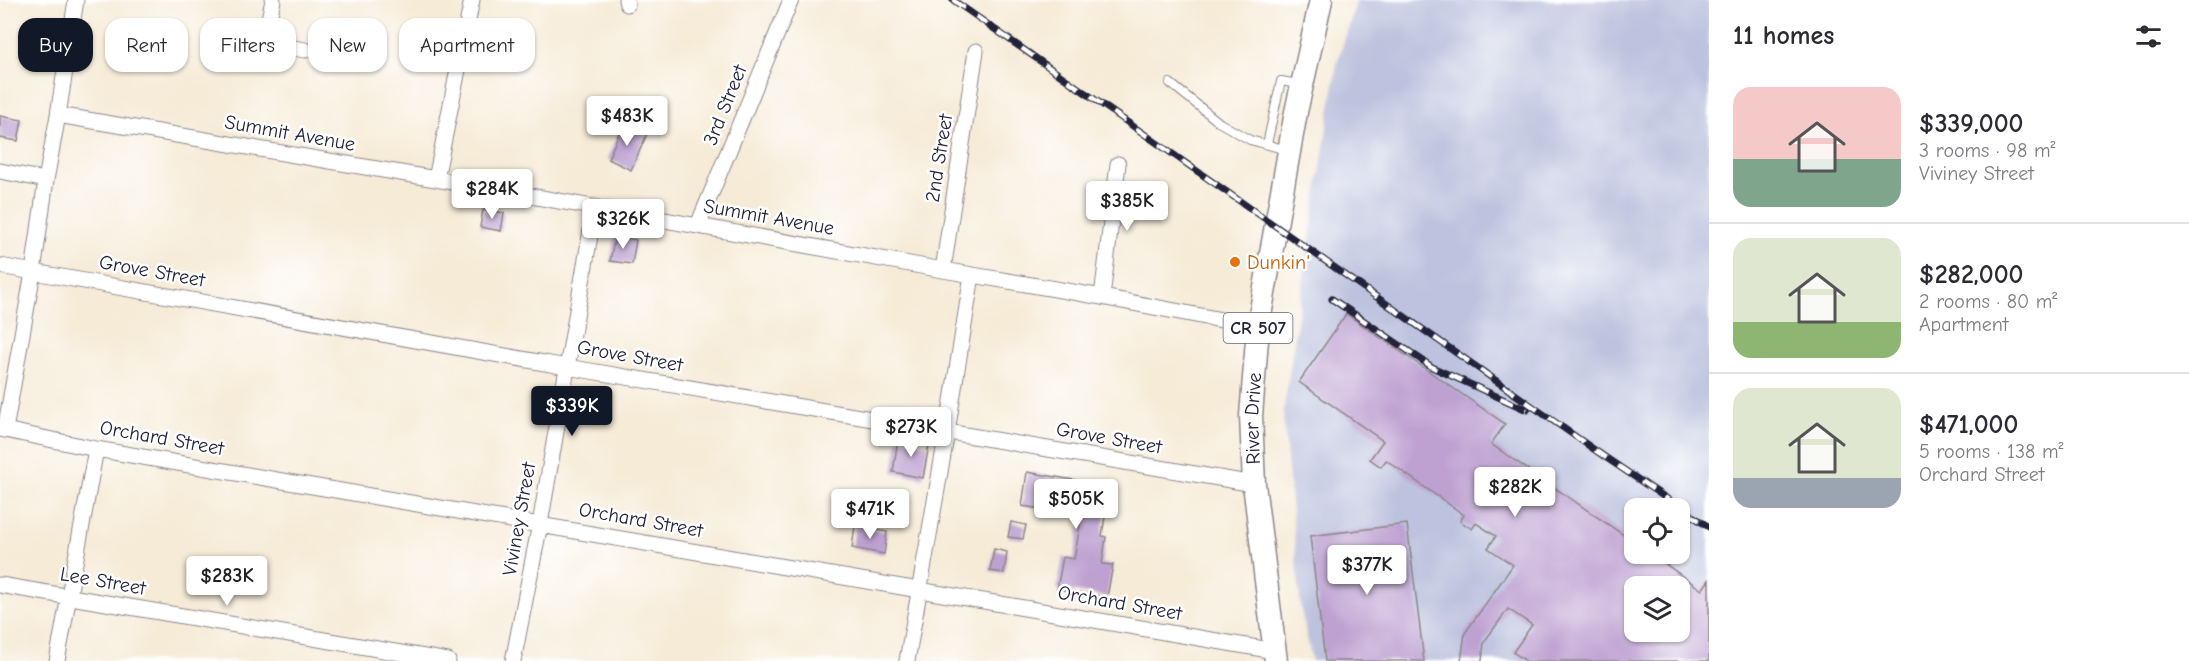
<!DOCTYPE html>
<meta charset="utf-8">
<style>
:root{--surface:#fff;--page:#f7f7f7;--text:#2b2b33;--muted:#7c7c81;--line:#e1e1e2;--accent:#111827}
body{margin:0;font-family:"Comic Neue",sans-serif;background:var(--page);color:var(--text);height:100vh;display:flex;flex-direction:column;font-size:22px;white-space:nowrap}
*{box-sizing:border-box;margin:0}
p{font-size:20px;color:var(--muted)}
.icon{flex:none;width:33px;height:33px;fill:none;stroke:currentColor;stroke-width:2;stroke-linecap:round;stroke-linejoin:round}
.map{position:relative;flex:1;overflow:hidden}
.panel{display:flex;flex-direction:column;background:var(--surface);width:480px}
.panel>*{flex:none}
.guide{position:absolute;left:18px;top:18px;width:570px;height:54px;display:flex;gap:12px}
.fabs{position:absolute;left:1624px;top:498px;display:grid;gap:12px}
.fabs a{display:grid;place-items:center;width:66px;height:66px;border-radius:12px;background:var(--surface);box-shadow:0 2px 4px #0004;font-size:30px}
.price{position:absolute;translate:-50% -51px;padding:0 14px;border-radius:6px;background:#fff;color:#222;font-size:20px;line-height:39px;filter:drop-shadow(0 2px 3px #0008)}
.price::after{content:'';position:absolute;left:50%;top:36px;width:18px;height:14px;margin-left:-9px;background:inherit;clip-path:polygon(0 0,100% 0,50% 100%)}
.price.selected{background:var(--accent);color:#fff}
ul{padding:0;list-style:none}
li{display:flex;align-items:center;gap:18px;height:150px;padding:0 24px}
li+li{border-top:2px solid var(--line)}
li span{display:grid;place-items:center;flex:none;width:168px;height:120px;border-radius:18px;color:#555}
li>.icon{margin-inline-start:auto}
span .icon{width:72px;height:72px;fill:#fffc;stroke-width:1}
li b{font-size:26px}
h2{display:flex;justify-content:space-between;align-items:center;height:72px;padding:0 24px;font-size:26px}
.tag{padding:0 21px;border-radius:18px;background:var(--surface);box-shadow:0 2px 4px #0004;font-size:21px;line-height:54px}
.tag.selected{background:var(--accent);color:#fff}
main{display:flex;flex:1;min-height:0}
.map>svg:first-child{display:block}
.industrial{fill:#bdc3de;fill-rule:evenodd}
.building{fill:#bea1d1;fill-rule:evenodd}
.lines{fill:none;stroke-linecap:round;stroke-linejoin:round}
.service-casing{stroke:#8c8689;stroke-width:10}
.minor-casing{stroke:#8c8689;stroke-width:17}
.primary-casing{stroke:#8c8689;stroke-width:25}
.service{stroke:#fff;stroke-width:8}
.minor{stroke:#fff;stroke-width:15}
.primary{stroke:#fff;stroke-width:22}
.rail-casing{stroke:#22223b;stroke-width:7}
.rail{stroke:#fff;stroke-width:4.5;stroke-dasharray:14;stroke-linecap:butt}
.food-dot{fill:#e8710a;stroke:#fff;stroke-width:2}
.labels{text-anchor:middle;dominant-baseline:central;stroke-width:5;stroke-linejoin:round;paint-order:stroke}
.shield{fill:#fff;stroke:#646476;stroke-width:1.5}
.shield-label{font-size:18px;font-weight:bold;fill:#22223b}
.street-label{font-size:20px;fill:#22223b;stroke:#fff}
.food-label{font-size:20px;fill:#c56008;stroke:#fff;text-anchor:start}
</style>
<main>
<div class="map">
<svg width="1709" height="661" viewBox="0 0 1709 661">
<rect width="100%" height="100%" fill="#fff"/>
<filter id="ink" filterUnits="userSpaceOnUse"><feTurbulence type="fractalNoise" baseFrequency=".0167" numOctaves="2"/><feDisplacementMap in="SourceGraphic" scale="12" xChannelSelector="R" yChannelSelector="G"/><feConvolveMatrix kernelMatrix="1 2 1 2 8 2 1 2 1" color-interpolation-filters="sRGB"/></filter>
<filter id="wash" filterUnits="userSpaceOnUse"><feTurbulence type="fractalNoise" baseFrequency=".008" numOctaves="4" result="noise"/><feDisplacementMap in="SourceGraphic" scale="24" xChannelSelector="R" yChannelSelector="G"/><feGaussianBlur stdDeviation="1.35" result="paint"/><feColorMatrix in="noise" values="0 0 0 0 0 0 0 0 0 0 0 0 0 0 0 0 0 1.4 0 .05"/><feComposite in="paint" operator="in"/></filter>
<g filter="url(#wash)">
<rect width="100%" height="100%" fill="#f6ebd7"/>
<path class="industrial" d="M 1357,0 L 1705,0 L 1709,4 L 1709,661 L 1312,661 L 1301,610 L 1283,414 L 1337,63 ZM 1635,508 L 1680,508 L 1680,554 L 1635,554 ZM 1635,586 L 1680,586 L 1680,632 L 1635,632 Z"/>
<g id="blocks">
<path class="building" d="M 0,116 L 22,120 L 18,141 L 0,138 Z
M 623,124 L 647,134 L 631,170 L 608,159 Z
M 483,210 L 504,213 L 501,231 L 480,227 Z
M 615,236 L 636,240 L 632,264 L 610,261 Z
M 1346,314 L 1505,424 L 1491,444 L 1635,543 L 1635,554 L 1670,554 L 1664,563 L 1702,590 L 1709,580 L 1709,661 L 1526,661 L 1513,652 L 1532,625 L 1508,609 L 1484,642 L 1482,661 L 1461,661 L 1465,633 L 1513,565 L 1488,548 L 1496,536 L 1476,523 L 1472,529 L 1460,521 L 1464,515 L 1386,460 L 1381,467 L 1370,459 L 1383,441 L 1299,382 ZM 1635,586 L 1680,586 L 1680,632 L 1635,632 Z
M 898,439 L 929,445 L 923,478 L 893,472 Z
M 1027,472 L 1080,481 L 1079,486 L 1109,491 L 1102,536 L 1106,537 L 1102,564 L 1113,565 L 1107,597 L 1057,589 L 1063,557 L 1074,559 L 1082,515 L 1022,506 Z
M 1011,522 L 1026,525 L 1023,539 L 1008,537 Z
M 1407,524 L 1424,661 L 1325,661 L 1310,536 Z
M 855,526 L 887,532 L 884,554 L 852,548 Z
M 994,549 L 1007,552 L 1004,573 L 990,571 Z"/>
</g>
</g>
<g filter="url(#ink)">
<use href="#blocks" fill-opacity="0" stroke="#8c8689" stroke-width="1.5"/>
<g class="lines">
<g class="service-casing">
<path id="service" d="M 1170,83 L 1220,123 L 1250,140 L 1287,150
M 1267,144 L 1281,81 L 1298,84"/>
</g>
<g class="minor-casing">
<path id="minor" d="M 626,0 L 627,4
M 226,36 L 305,50
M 264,43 L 273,0
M 58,115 L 436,179 L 943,270 L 1102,297 L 1258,327
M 0,171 L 46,180
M 436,179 L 472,0
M 698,225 L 791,0
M 0,266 L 567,367 L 1254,484
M 943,270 L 976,51
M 1102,297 L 1118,164
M 0,429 L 96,449 L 1275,651
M 5,430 L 33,272 L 46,180 L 58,115 L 76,0
M 0,585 L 448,661
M 57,661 L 96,449
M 513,661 L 540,524 L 595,207
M 907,661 L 947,432 L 972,275"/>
</g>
<g class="primary-casing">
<g id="primary">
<path id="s1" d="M 1276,661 L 1254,484 L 1251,416 L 1258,327 L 1296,112 L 1321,0"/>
</g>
</g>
<use href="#service" class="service"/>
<use href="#minor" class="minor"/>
<use href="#primary" class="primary"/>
<g class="rail-casing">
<path id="rail" d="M 953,0 L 1602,455 L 1709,527
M 1332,299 L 1432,367 L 1527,410"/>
</g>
<use href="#rail" class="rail"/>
</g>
</g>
<circle class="food-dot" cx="1235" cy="262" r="6"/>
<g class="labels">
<rect class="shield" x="1223.5" y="313" width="69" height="30" rx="4.5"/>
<g class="shield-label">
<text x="1258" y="328">CR 507</text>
</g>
<g class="street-label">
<text transform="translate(725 105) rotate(-68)">3rd Street</text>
<text transform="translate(290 133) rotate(10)">Summit Avenue</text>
<text transform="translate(939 158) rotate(-81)">2nd Street</text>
<text transform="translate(769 217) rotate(10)">Summit Avenue</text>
<text transform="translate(152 271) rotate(10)">Grove Street</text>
<text transform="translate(630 356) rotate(10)">Grove Street</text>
<text stroke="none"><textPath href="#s1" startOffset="244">River Drive</textPath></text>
<text transform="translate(162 438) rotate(10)">Orchard Street</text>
<text transform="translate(1109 438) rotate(10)">Grove Street</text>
<text transform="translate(519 519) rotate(-80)">Viviney Street</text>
<text transform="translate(641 520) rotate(10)">Orchard Street</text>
<text transform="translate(103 581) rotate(10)">Lee Street</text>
<text transform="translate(1120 603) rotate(10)">Orchard Street</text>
</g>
<g class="food-label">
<text x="1247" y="262">Dunkin'</text>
</g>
</g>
</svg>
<div class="fabs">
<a><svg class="icon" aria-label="locate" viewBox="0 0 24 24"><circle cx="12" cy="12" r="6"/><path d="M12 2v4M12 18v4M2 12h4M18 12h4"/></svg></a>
<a><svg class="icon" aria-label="layers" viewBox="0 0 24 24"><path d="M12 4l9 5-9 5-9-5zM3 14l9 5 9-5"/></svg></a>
</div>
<b class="price" style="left:627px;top:147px">$483K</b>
<b class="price" style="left:492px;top:220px">$284K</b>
<b class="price" style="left:1127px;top:232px">$385K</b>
<b class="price" style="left:623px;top:250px">$326K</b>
<b class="price selected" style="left:572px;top:437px">$339K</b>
<b class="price" style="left:911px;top:458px">$273K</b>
<b class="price" style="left:1515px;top:518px">$282K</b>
<b class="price" style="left:1076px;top:530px">$505K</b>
<b class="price" style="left:870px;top:540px">$471K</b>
<b class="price" style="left:1367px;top:596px">$377K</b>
<b class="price" style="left:227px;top:607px">$283K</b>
<div class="guide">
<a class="tag selected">Buy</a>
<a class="tag">Rent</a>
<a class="tag">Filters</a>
<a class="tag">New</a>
<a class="tag">Apartment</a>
</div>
</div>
<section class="panel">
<h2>11 homes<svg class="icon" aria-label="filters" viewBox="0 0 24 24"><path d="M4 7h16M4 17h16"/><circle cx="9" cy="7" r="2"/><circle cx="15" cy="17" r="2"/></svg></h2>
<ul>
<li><span style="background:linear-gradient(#f6c9c9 60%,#7fa58c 0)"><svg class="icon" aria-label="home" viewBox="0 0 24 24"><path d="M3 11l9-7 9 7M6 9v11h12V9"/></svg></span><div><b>$339,000</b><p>3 rooms · 98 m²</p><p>Viviney Street</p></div></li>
<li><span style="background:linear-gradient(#dfe7d0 70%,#8fb573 0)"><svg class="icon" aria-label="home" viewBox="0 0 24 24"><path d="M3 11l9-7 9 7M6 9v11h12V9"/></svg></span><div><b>$282,000</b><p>2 rooms · 80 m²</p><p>Apartment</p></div></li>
<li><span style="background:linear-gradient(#dfe7d0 75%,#9aa5b1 0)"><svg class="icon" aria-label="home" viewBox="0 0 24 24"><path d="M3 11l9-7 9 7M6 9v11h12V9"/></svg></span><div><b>$471,000</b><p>5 rooms · 138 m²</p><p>Orchard Street</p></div></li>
</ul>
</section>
</main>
